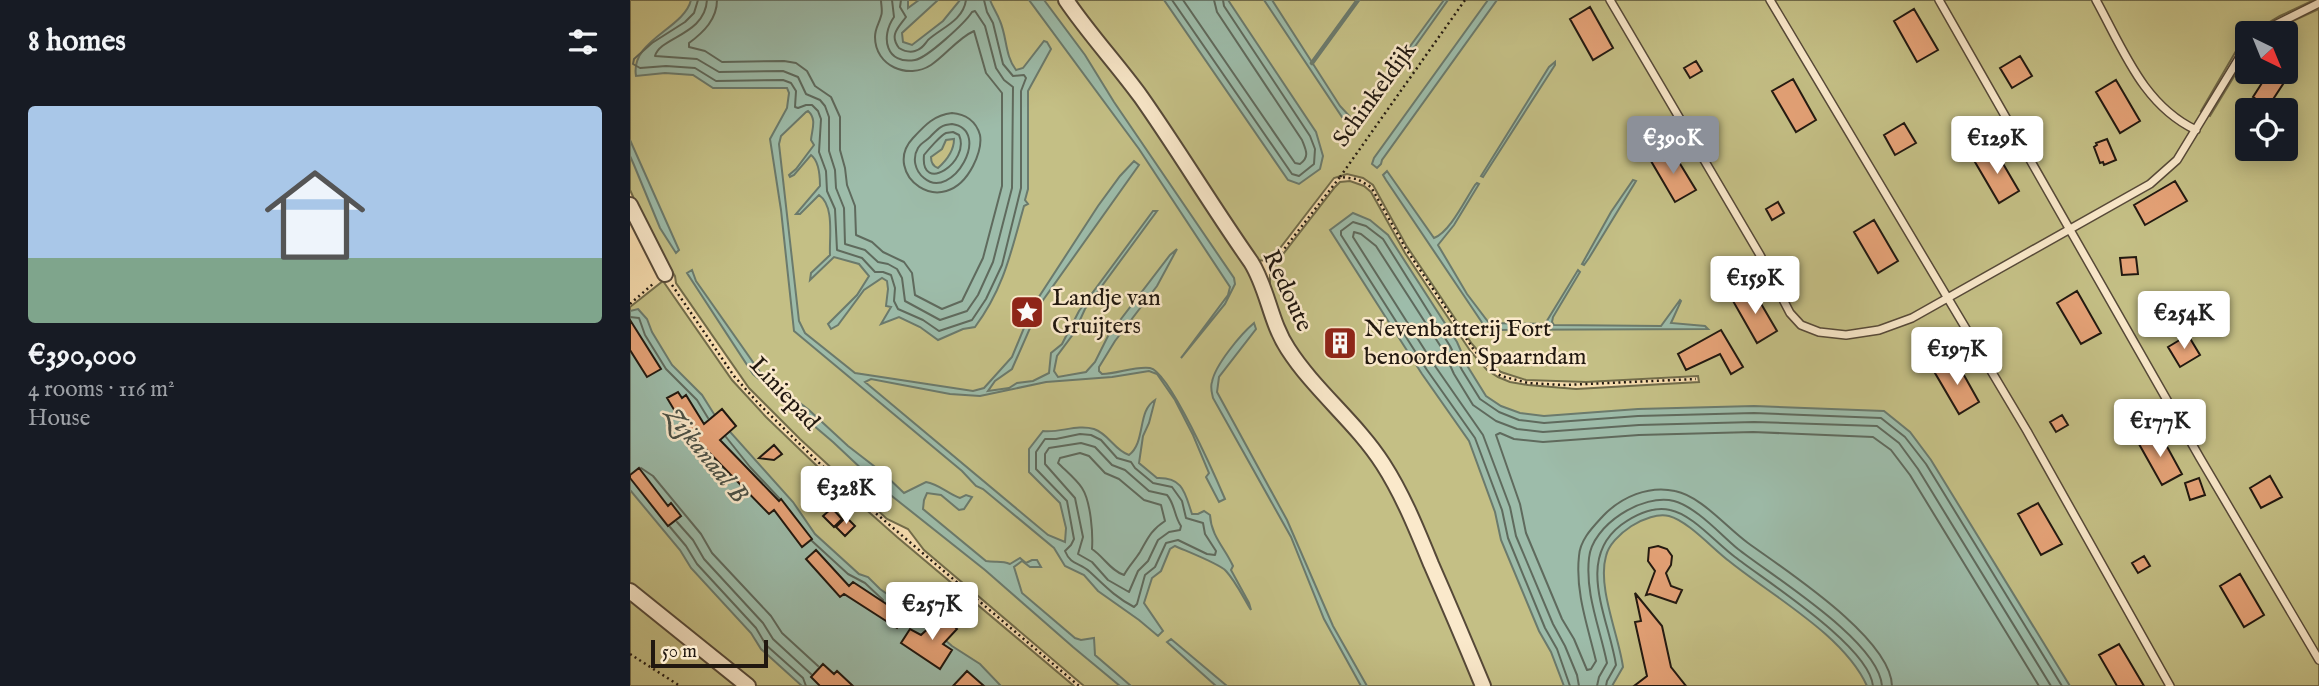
<!DOCTYPE html>
<meta charset="utf-8">
<style>
:root{--surface:#171b24;--page:#20242c;--text:#f1f3f6;--muted:#9ea1a6;--accent:#8c9099}
body{margin:0;font-family:"IM FELL English",serif;background:var(--page);color:var(--text);height:100vh;display:flex;flex-direction:column;font-size:26px;white-space:nowrap}
*{box-sizing:border-box;margin:0}
p{font-size:23px;color:var(--muted)}
.icon{flex:none;width:38px;height:38px;fill:none;stroke:currentColor;stroke-width:2;stroke-linecap:round;stroke-linejoin:round}
.map{position:relative;flex:1;overflow:hidden}
.details{display:flex;flex-direction:column;background:var(--surface);width:630px}
.details>*{flex:none}
.needle{width:46px;rotate:137deg}
.controls{position:absolute;left:1605px;top:21px;display:grid;gap:14px}
.controls a{display:grid;place-items:center;width:63px;height:63px;border-radius:7px;background:var(--surface);box-shadow:0 4px 18px #0003;font-size:35px}
.scale{position:absolute;left:21px;bottom:18px;width:117px;box-sizing:border-box;padding-left:7px;border:4px solid #211810;border-top:0;font-size:19px;line-height:24px;white-space:nowrap;color:#211810;-webkit-text-stroke:5px #fae9cb;paint-order:stroke}
.price{position:absolute;translate:-50% -60px;padding:0 16px;border-radius:7px;background:#fff;color:#222;font-size:23px;line-height:46px;filter:drop-shadow(0 2px 4px #0008)}
.price::after{content:'';position:absolute;left:50%;top:42px;width:21px;height:16px;margin-left:-10px;background:inherit;clip-path:polygon(0 0,100% 0,50% 100%)}
.price.selected{background:var(--accent);color:#fff}
ul{padding:0;list-style:none}
li{display:grid;align-content:center;gap:14px;height:371px;padding:0 28px}
li span{display:grid;place-items:center;height:217px;border-radius:7px;color:#555}
li>.icon{margin-inline-start:auto}
span .icon{width:126px;height:126px;fill:#fffc;stroke-width:1}
li b{font-size:30px}
h2{display:flex;justify-content:space-between;align-items:center;height:84px;padding:0 28px;font-size:30px}
main{display:flex;flex:1;min-height:0}
.map>svg:first-child{display:block}
.green{fill:#c4bf85;stroke:#726c4a;stroke-width:2;fill-rule:evenodd}
.water{fill:#9dbcaa;stroke:#6b7a6c;stroke-width:2;fill-rule:evenodd}
.lines{fill:none;stroke-linecap:round;stroke-linejoin:round}
.shore{stroke:#5f6a5d;stroke-width:2}
.stream{stroke:#6b7a6c;stroke-width:4.5}
.building{fill:#e5a277;stroke:#211810;stroke-width:2}
.lane-casing{stroke:#564938;stroke-width:10}
.street-casing{stroke:#564938;stroke-width:18}
.path{stroke:#211810;stroke-width:2.5;stroke-dasharray:2 3.5;stroke-linecap:butt}
.lane{stroke:#fae9cb;stroke-width:7}
.street{stroke:#fae9cb;stroke-width:14}
.labels{text-anchor:middle;dominant-baseline:central;stroke-width:5;stroke-linejoin:round;paint-order:stroke}
.street-label{font-size:24px;fill:#211810;stroke:#fae9cb}
.poi-label{font-size:24px;fill:#211810;stroke:#fae9cb;text-anchor:start}
.water-label{font-size:26px;font-style:italic;fill:#4c5146;stroke:#fae9cb}
</style>
<main>
<section class="details">
<h2>8 homes<svg class="icon" aria-label="filters" viewBox="0 0 24 24"><path d="M4 7h16M4 17h16"/><circle cx="9" cy="7" r="2"/><circle cx="15" cy="17" r="2"/></svg></h2>
<ul>
<li><span style="background:linear-gradient(#a9c7e8 70%,#7fa58c 0)"><svg class="icon" aria-label="home" viewBox="0 0 24 24"><path d="M3 11l9-7 9 7M6 9v11h12V9"/></svg></span><div><b>€390,000</b><p>4 rooms · 116 m²</p><p>House</p></div></li>
</ul>
</section>
<div class="map">
<svg width="1689" height="686" viewBox="0 0 1689 686">
<rect width="100%" height="100%" fill="#f7ddaf"/>
<filter id="stains"><feTurbulence type="fractalNoise" baseFrequency=".00286" numOctaves="4"/><feColorMatrix values="0 0 0 0 .2 0 0 0 0 .09 0 0 0 0 .02 0 0 0 .5 -.17"/></filter>
<radialGradient id="worn" r=".72"><stop offset=".6" stop-color="#630" stop-opacity="0"/><stop offset="1" stop-color="#630" stop-opacity=".3"/></radialGradient>
<path class="green" d="M 0,0 L 432,0 L 498,86 L 617,264 L 640,322 L 756,475 L 849,686 L 454,686 L 294,550 L 278,529 L 257,519 L 170,439 L 119,388 L 46,283 L 45,276 L 22,238 L 0,190 Z
M 443,0 L 1684,0 L 1650,16 L 1621,33 L 1617,33 L 1617,37 L 1606,51 L 1571,111 L 1580,116 L 1617,55 L 1617,72 L 1656,72 L 1656,33 L 1637,33 L 1689,9 L 1689,686 L 858,686 L 775,496 L 658,341 L 640,292 L 640,271 L 705,187 L 710,182 L 720,181 L 734,186 L 741,192 L 775,253 L 841,352 L 857,370 L 868,377 L 880,382 L 898,385 L 946,389 L 1069,382 L 1068,376 L 956,382 L 896,380 L 871,372 L 857,361 L 842,344 L 776,245 L 743,185 L 733,178 L 717,174 L 704,178 L 647,252 C 641,258 636,262 628,260 ZM 1617,110 L 1656,110 L 1656,149 L 1617,149 Z
M 33,281 L 102,380 L 136,417 L 188,467 L 267,537 L 444,686 L 125,686 L 0,586 L 0,307 Z
M 0,596 L 111,686 L 0,686 Z"/>
<path class="water" d="M 61,0 L 278,0 L 278,8 L 289,0 L 308,0 L 272,33 L 273,42 L 282,45 L 313,21 L 330,0 L 360,0 C 363,8 367,13 370,21 C 377,37 375,56 386,70 L 393,68 L 414,41 L 417,42 L 421,49 L 398,91 L 398,189 L 395,200 L 398,204 L 394,206 C 381,252 374,288 345,327 L 333,329 L 308,340 L 290,327 L 269,317 L 251,324 L 261,307 L 256,306 L 258,289 L 257,281 L 252,278 L 234,290 L 208,325 L 201,329 L 198,324 L 227,295 L 239,276 L 229,264 L 204,257 L 180,280 L 181,273 L 200,255 C 199,238 205,206 189,195 L 170,214 L 166,214 L 190,186 C 190,175 189,161 181,155 L 164,175 L 160,177 L 159,175 L 166,169 L 184,145 L 181,140 C 182,129 187,119 178,111 L 176,112 L 151,136 L 149,144 L 169,321 L 175,333 L 225,373 L 343,391 L 354,388 L 382,357 L 403,306 L 468,206 L 490,176 L 504,161 L 509,165 L 411,303 L 382,369 L 365,381 L 358,391 L 379,388 L 387,383 L 403,381 L 419,373 L 421,353 L 432,344 L 449,311 L 523,211 L 527,211 L 455,309 L 444,333 L 427,356 L 424,371 L 428,377 L 456,372 L 465,362 L 478,336 L 540,255 L 547,249 L 527,286 L 485,341 L 469,367 L 469,371 L 472,374 C 488,374 504,366 520,368 C 539,371 586,478 595,499 L 589,502 L 576,477 L 579,473 L 563,435 L 545,400 L 527,374 L 519,371 L 482,377 L 416,382 L 350,396 L 320,394 L 241,379 L 235,382 L 418,535 L 435,542 L 436,528 L 430,503 L 399,472 L 399,449 L 413,431 C 430,433 447,424 464,429 C 479,434 484,450 499,455 C 516,442 507,411 525,400 L 519,423 L 513,436 L 509,463 L 527,478 C 554,477 555,494 562,514 L 568,514 L 574,511 L 580,515 C 581,536 595,548 603,566 L 601,570 L 619,603 L 621,610 C 613,597 606,582 596,571 C 590,564 556,551 545,546 L 540,549 L 531,571 L 522,578 L 514,603 L 533,631 L 528,636 L 509,620 L 468,591 L 454,575 L 435,566 L 424,548 L 353,489 L 346,486 L 332,471 L 164,331 L 151,210 L 140,139 L 157,108 L 159,93 L 157,88 L 83,88 L 63,75 L 35,73 L 6,76 C 0,40 54,29 61,0 ZM 324,139 C 324,151 317,160 308,168 C 302,166 301,162 301,157 L 312,149 L 316,140 Z
M 399,0 L 414,0 L 455,55 L 484,102 L 604,278 L 605,284 L 595,304 L 551,358 L 598,295 L 600,287 L 509,149 Z
M 534,0 L 598,0 L 686,132 L 693,156 L 690,169 L 669,184 L 658,180 Z
M 634,0 L 642,0 L 710,106 L 723,120 L 726,120 L 814,0 L 818,0 L 764,76 L 732,121 L 724,127 L 712,117 Z
M 858,0 L 867,0 L 752,160 L 751,164 L 747,168 L 742,164 L 744,158 Z
M 925,62 L 925,65 L 853,177 L 851,176 L 919,67 Z
M 0,140 L 49,250 L 46,253 L 30,228 L 4,165 L 0,156 Z
M 757,171 L 804,238 C 820,232 835,200 845,185 L 847,183 L 849,184 L 824,225 L 808,245 L 837,294 L 859,323 L 915,324 L 948,270 L 950,272 L 923,317 L 922,322 L 924,325 L 1031,326 L 1050,300 L 1051,301 L 1041,323 L 1075,326 L 1078,329 L 866,330 L 855,327 L 756,180 L 753,175 Z
M 1003,180 L 1006,181 L 959,258 L 954,265 L 952,264 L 981,212 Z
M 723,213 L 740,220 L 758,235 L 827,342 L 838,367 L 856,396 L 871,406 L 890,413 L 914,416 L 1008,409 L 1124,406 L 1254,411 L 1280,432 L 1301,460 L 1440,686 L 1237,686 C 1214,635 1142,596 1099,561 C 1083,549 1058,521 1039,516 C 1017,511 981,535 976,556 C 967,587 989,636 993,667 L 982,686 L 934,686 L 921,652 L 909,631 L 871,540 L 865,512 L 839,441 L 792,374 L 700,230 Z
M 62,270 L 66,281 L 130,372 L 179,410 L 218,446 L 253,473 L 274,493 L 296,482 C 309,484 318,494 330,498 L 336,495 L 342,497 L 334,509 L 329,510 L 311,495 L 297,493 L 294,500 L 293,509 L 356,561 C 365,563 371,560 380,564 L 390,558 L 396,563 L 402,560 L 407,560 L 411,567 L 400,567 L 392,561 L 384,567 L 392,593 L 445,638 L 451,640 L 464,638 L 465,655 L 501,686 L 490,686 L 443,647 L 355,570 L 253,489 L 203,442 L 123,374 L 57,273 Z
M 8,309 L 17,319 L 22,332 L 42,365 L 72,395 L 84,414 L 163,502 L 185,534 L 229,574 L 238,577 L 250,589 L 284,613 L 322,646 L 350,664 L 371,686 L 172,686 L 131,649 L 121,633 L 61,568 L 50,550 L 0,490 L 0,311 Z
M 624,323 L 626,329 L 589,377 L 587,392 L 657,520 L 703,626 L 737,686 L 731,686 L 694,619 L 661,537 L 583,398 C 582,393 580,387 582,382 C 585,365 611,334 624,323 Z
M 541,639 L 597,686 L 586,686 L 537,642 Z"/>
<g class="lines">
<path class="shore" d="M 68,0 L 64,13 L 55,22 L 22,43 L 4,59 L 3,64 L 10,68 L 36,66 L 65,68 L 86,81 L 153,80 L 161,83 L 166,91 L 165,107 L 168,108 L 176,105 L 182,105 L 188,111 L 191,119 L 189,152 L 196,171 L 197,191 L 205,209 L 207,250 L 232,258 L 245,272 L 253,272 L 261,275 L 265,288 L 264,301 L 268,309 L 293,320 L 309,331 L 342,320 L 356,299 L 372,265 L 391,188 L 391,91 L 396,78 L 394,75 L 383,76 L 373,64 L 363,23 L 357,12 L 354,0
M 77,0 C 75,35 30,37 25,56 L 67,59 L 89,72 L 153,71 L 168,77 L 176,94 L 190,100 L 195,106 L 199,117 L 199,151 L 205,170 L 206,188 L 214,208 L 215,244 L 235,250 L 248,262 L 258,264 L 267,269 L 272,278 L 275,301 L 310,320 L 337,311 L 348,295 L 363,262 L 382,188 L 383,87 L 374,80 L 366,68 L 355,26 L 345,11 L 342,12 C 335,23 297,58 285,60 C 256,65 250,37 264,17 L 262,0
M 87,0 C 87,19 74,32 59,43 L 59,47 L 75,51 L 92,62 L 154,61 L 166,63 L 177,71 L 185,86 L 201,97 L 210,117 L 210,150 L 215,168 L 217,185 L 225,206 L 226,235 L 242,242 L 253,252 L 274,262 L 282,273 L 285,295 L 312,309 L 332,301 L 353,258 L 372,186 L 372,93 L 356,73 L 344,31 C 328,38 316,55 301,65 C 278,80 245,66 245,37 C 245,28 249,24 251,16 C 253,12 251,5 251,0
M 271,0 L 270,7 L 276,17 C 268,28 259,35 269,48 C 274,51 279,53 285,51 C 292,49 294,45 298,40 C 311,28 333,21 336,0
M 542,0 L 662,174 L 669,176 L 684,164 L 685,149 L 680,136 L 594,6 L 593,0
M 553,0 L 665,163 L 670,164 C 680,157 676,150 672,140 L 587,12 L 584,0
M 322,113 C 335,114 346,121 350,135 C 352,146 348,156 343,166 C 313,224 250,173 283,138 C 295,125 304,115 322,113 Z
M 322,124 C 363,130 322,202 294,178 C 285,171 282,158 288,148 C 291,143 296,141 300,137 C 308,129 310,125 322,124 Z
M 316,133 L 323,132 L 329,135 C 341,162 290,195 294,155 C 298,150 311,135 316,133 Z
M 0,317 L 9,318 L 15,335 L 36,369 L 67,400 L 78,418
M 450,434 L 461,435 L 471,440 L 487,458 L 501,462 L 505,468 L 523,483 L 542,487 L 552,501 L 556,518 L 573,523 L 575,534 L 586,551 L 585,555 L 577,554 L 548,540 L 536,543 L 525,567 L 515,575 L 507,604 L 504,607 C 485,597 475,586 460,572 C 450,562 441,566 435,551 L 441,545 L 444,539 L 437,501 L 406,469 L 406,452 L 415,439 L 426,439 Z
M 96,437 L 120,467 L 149,498
M 451,443 L 465,447 L 482,465 L 495,470 L 519,491 L 537,495 C 545,504 544,516 551,526 L 550,530 L 539,532 L 528,540 L 518,561 L 508,571 L 499,592 L 478,580 L 462,562 L 448,554 L 453,537 L 445,498 L 415,464 L 415,454 L 419,448 Z
M 450,453 L 459,456 L 475,473 L 489,479 L 514,500 L 531,505 L 535,521 C 521,530 518,538 510,552 C 505,560 498,567 494,575 C 481,571 474,557 462,549 C 463,534 461,502 452,488 C 446,479 436,471 428,463 L 430,458 Z
M 11,468 L 23,476 L 71,534 L 82,553 L 141,616 L 152,633 L 188,666
M 47,522 L 63,540 L 74,559 L 133,623 L 143,639 L 181,674
M 40,527 L 56,546 L 67,564 L 126,628 L 136,645 L 173,678 L 176,686
M 182,541 L 218,574 L 235,583 L 253,600
M 940,686 L 927,649 L 915,628 L 878,538 L 872,510 L 845,438 L 797,370 L 711,235 L 711,231 L 723,222 L 736,226 L 753,239 L 820,346 L 832,370 L 850,399 L 869,412 L 889,420 L 914,423 L 1008,416 L 1124,413 L 1251,418 L 1275,437 L 1296,464 L 1432,686
M 949,686 L 947,675 L 935,646 L 923,624 L 886,536 L 880,507 L 853,435 L 805,366 L 723,237 L 724,232 L 731,234 L 746,246 L 813,350 L 824,374 L 843,405 L 866,421 L 887,429 L 913,432 L 1009,425 L 1124,422 L 1247,426 L 1269,443 L 1288,469 L 1421,686
M 967,686 L 969,677 L 977,663 C 970,628 955,594 959,558 C 962,525 1013,493 1044,501 C 1066,507 1090,534 1108,549 C 1142,576 1249,641 1252,686
M 976,686 L 977,681 L 986,665 C 979,619 945,560 991,525 C 1005,515 1022,506 1040,510 C 1062,514 1087,544 1105,557 C 1137,582 1239,646 1243,686
M 1262,686 C 1261,638 1155,570 1118,543 C 1097,528 1071,496 1045,491 C 1019,485 991,497 973,516 C 962,528 950,540 949,556 C 945,592 958,627 966,661 L 961,669 L 957,670 L 944,639 L 932,619 L 896,533 L 890,504 L 866,435 L 870,433 L 884,439 L 913,442 L 1009,435 L 1123,432 L 1243,437 L 1261,450 L 1280,475 L 1409,686"/>
<path class="stream" d="M 682,63 L 728,0"/>
</g>
<path class="building" d="M 960,7 L 983,48 L 963,60 L 940,19 Z
M 1284,9 L 1308,50 L 1287,62 L 1264,21 Z
M 1390,56 L 1402,76 L 1382,88 L 1370,68 Z
M 1066,61 L 1072,71 L 1060,78 L 1054,68 Z
M 1639,72 L 1655,81 L 1636,110 L 1632,110 L 1623,105 L 1626,99 L 1623,97 Z
M 1163,79 L 1186,120 L 1166,132 L 1142,91 Z
M 1486,80 L 1510,121 L 1490,133 L 1466,92 Z
M 1274,123 L 1286,143 L 1265,155 L 1254,135 Z
M 1477,139 L 1486,160 L 1474,165 L 1473,162 L 1470,163 L 1464,147 L 1467,145 L 1466,143 Z
M 1041,149 L 1066,190 L 1045,202 L 1021,161 Z
M 1365,150 L 1389,191 L 1369,203 L 1345,162 Z
M 1545,181 L 1557,201 L 1515,225 L 1504,205 Z
M 1148,202 L 1154,213 L 1142,220 L 1136,209 Z
M 1244,220 L 1268,261 L 1248,273 L 1224,232 Z
M 1506,257 L 1508,274 L 1492,275 L 1490,258 Z
M 1123,290 L 1147,331 L 1127,343 L 1103,301 Z
M 1447,291 L 1471,333 L 1451,344 L 1427,303 Z
M 0,320 L 31,369 L 17,377 L 0,350 Z
M 1091,330 L 1113,367 L 1101,374 L 1090,354 L 1056,370 L 1048,354 Z
M 1558,335 L 1570,355 L 1550,367 L 1538,347 Z
M 1326,361 L 1349,402 L 1329,414 L 1305,373 Z
M 48,392 L 52,398 L 56,395 L 74,424 L 92,409 L 106,426 L 90,440 L 149,501 L 151,499 L 182,539 L 172,547 L 144,510 L 139,514 L 64,437 L 61,438 L 37,398 Z
M 1432,415 L 1438,425 L 1426,432 L 1420,422 Z
M 1529,432 L 1552,474 L 1532,485 L 1509,444 Z
M 144,445 L 152,454 L 144,460 L 129,458 Z
M 9,468 L 38,506 L 41,503 L 51,516 L 38,526 L 0,478 L 0,475 Z
M 1640,476 L 1652,497 L 1631,508 L 1620,488 Z
M 1569,478 L 1575,495 L 1560,500 L 1555,483 Z
M 1408,503 L 1432,544 L 1411,555 L 1388,514 Z
M 202,508 L 212,519 L 204,527 L 193,516 Z
M 216,517 L 225,526 L 215,536 L 206,527 Z
M 1028,546 L 1037,549 L 1042,556 L 1041,565 L 1036,573 L 1041,586 L 1052,590 L 1046,603 L 1020,594 L 1016,595 L 1025,571 L 1018,561 L 1019,548 Z
M 186,550 L 219,586 L 223,582 L 276,617 L 267,628 L 214,594 L 210,597 L 176,559 Z
M 1514,556 L 1520,566 L 1508,573 L 1502,563 Z
M 1610,574 L 1634,615 L 1614,627 L 1590,586 Z
M 1005,593 L 1032,626 L 1041,667 L 1056,686 L 1004,686 L 1017,676 L 1005,622 L 1011,621 Z
M 313,615 L 327,629 L 313,644 L 322,650 L 310,669 L 271,643 L 280,629 L 291,635 Z
M 1489,644 L 1498,659 L 1514,686 L 1487,686 L 1469,655 Z
M 193,664 L 204,674 L 207,671 L 223,686 L 190,686 L 181,677 Z
M 337,671 L 354,686 L 323,686 Z"/>
<g class="lines">
<g class="lane-casing">
<path id="lane" d="M 980,0 L 1130,255 L 1160,313 L 1171,325 L 1189,332 L 1216,335 L 1249,330 L 1282,318 L 1520,184 L 1547,160 L 1617,45
M 1140,0 L 1397,431 L 1540,686
M 1309,0 L 1570,458 L 1689,660
M 1466,0 C 1493,49 1513,105 1566,130
M 1629,33 L 1689,3"/>
</g>
<g class="street-casing">
<path id="street" d="M 436,0 C 459,34 487,64 511,97 C 549,151 583,208 621,262 C 638,289 640,322 658,349 C 685,391 726,422 753,464 C 773,495 787,530 801,564 C 819,605 836,645 853,686
M 0,205 L 35,274
M 0,591 L 118,686"/>
</g>
<path class="path" d="M 710,177 L 835,0
M 639,264 L 651,253 L 710,177 L 727,179 L 741,187 L 776,249 L 844,350 L 861,370 L 871,376 L 898,383 L 933,385 L 1066,379
M 42,285 L 104,376 L 129,404 L 187,461 L 242,510 L 449,686
M 0,304 L 24,283
M 0,654 L 50,686"/>
<use href="#lane" class="lane"/>
<use href="#street" class="street"/>
</g>
<defs>
<g id="sight-square" transform="scale(1.75)"><rect x="-9" y="-9" width="18" height="18" rx="4" fill="#8f2418" stroke="#fae9cb"/><path d="M0-6L1.8-2.2L6-1.7L2.9 1.2L3.7 5.4L0 3.3L-3.7 5.4L-2.9 1.2L-6-1.7L-1.8-2.2Z" fill="#fff"/></g>
<g id="building-square" transform="scale(1.75)"><rect x="-9" y="-9" width="18" height="18" rx="4" fill="#8f2418" stroke="#fae9cb"/><path d="M-4-6H4V6H1V3H-1V6H-4ZM-2.5-4.3h1.7v1.8h-1.7ZM.8-4.3h1.7v1.8H.8ZM-2.5-1h1.7V.8h-1.7ZM.8-1h1.7V.8H.8Z" fill="#fff"/></g>
</defs>
<g fill-rule="evenodd">
<use href="#sight-square" x="397" y="312"/>
<use href="#building-square" x="710" y="343"/>
</g>
<g class="labels">
<g class="street-label">
<text transform="translate(745 95) rotate(-54)">Schinkeldijk</text>
<text transform="translate(657 291) rotate(65)">Redoute</text>
<text transform="translate(154 394) rotate(47)">Liniepad</text>
</g>
<g class="poi-label">
<text x="422" y="298">Landje van<tspan x="422" dy="28">Gruijters</tspan></text>
<text x="734" y="329">Nevenbatterij Fort<tspan x="734" dy="28">benoorden Spaarndam</tspan></text>
</g>
<g class="water-label">
<text transform="translate(76 455) rotate(51)">Zijkanaal B</text>
</g>
</g>
<rect width="100%" height="100%" filter="url(#stains)"/>
<rect width="100%" height="100%" fill="url(#worn)"/>
</svg>
<div class="controls">
<a><svg class="needle" viewBox="-14 -14 28 28"><path d="M0-13l5 13h-10z" fill="#e53935"/><path d="M0 13l5-13h-10z" fill="#9ea1a6"/></svg></a>
<a><svg class="icon" aria-label="locate" viewBox="0 0 24 24"><circle cx="12" cy="12" r="6"/><path d="M12 2v4M12 18v4M2 12h4M18 12h4"/></svg></a>
</div>
<div class="scale">50 m</div>
<b class="price selected" style="left:1043px;top:176px">€390K</b>
<b class="price" style="left:1367px;top:176px">€129K</b>
<b class="price" style="left:1125px;top:316px">€159K</b>
<b class="price" style="left:1554px;top:351px">€254K</b>
<b class="price" style="left:1327px;top:387px">€197K</b>
<b class="price" style="left:1530px;top:459px">€177K</b>
<b class="price" style="left:216px;top:526px">€328K</b>
<b class="price" style="left:302px;top:642px">€257K</b>
</div>
</main>
